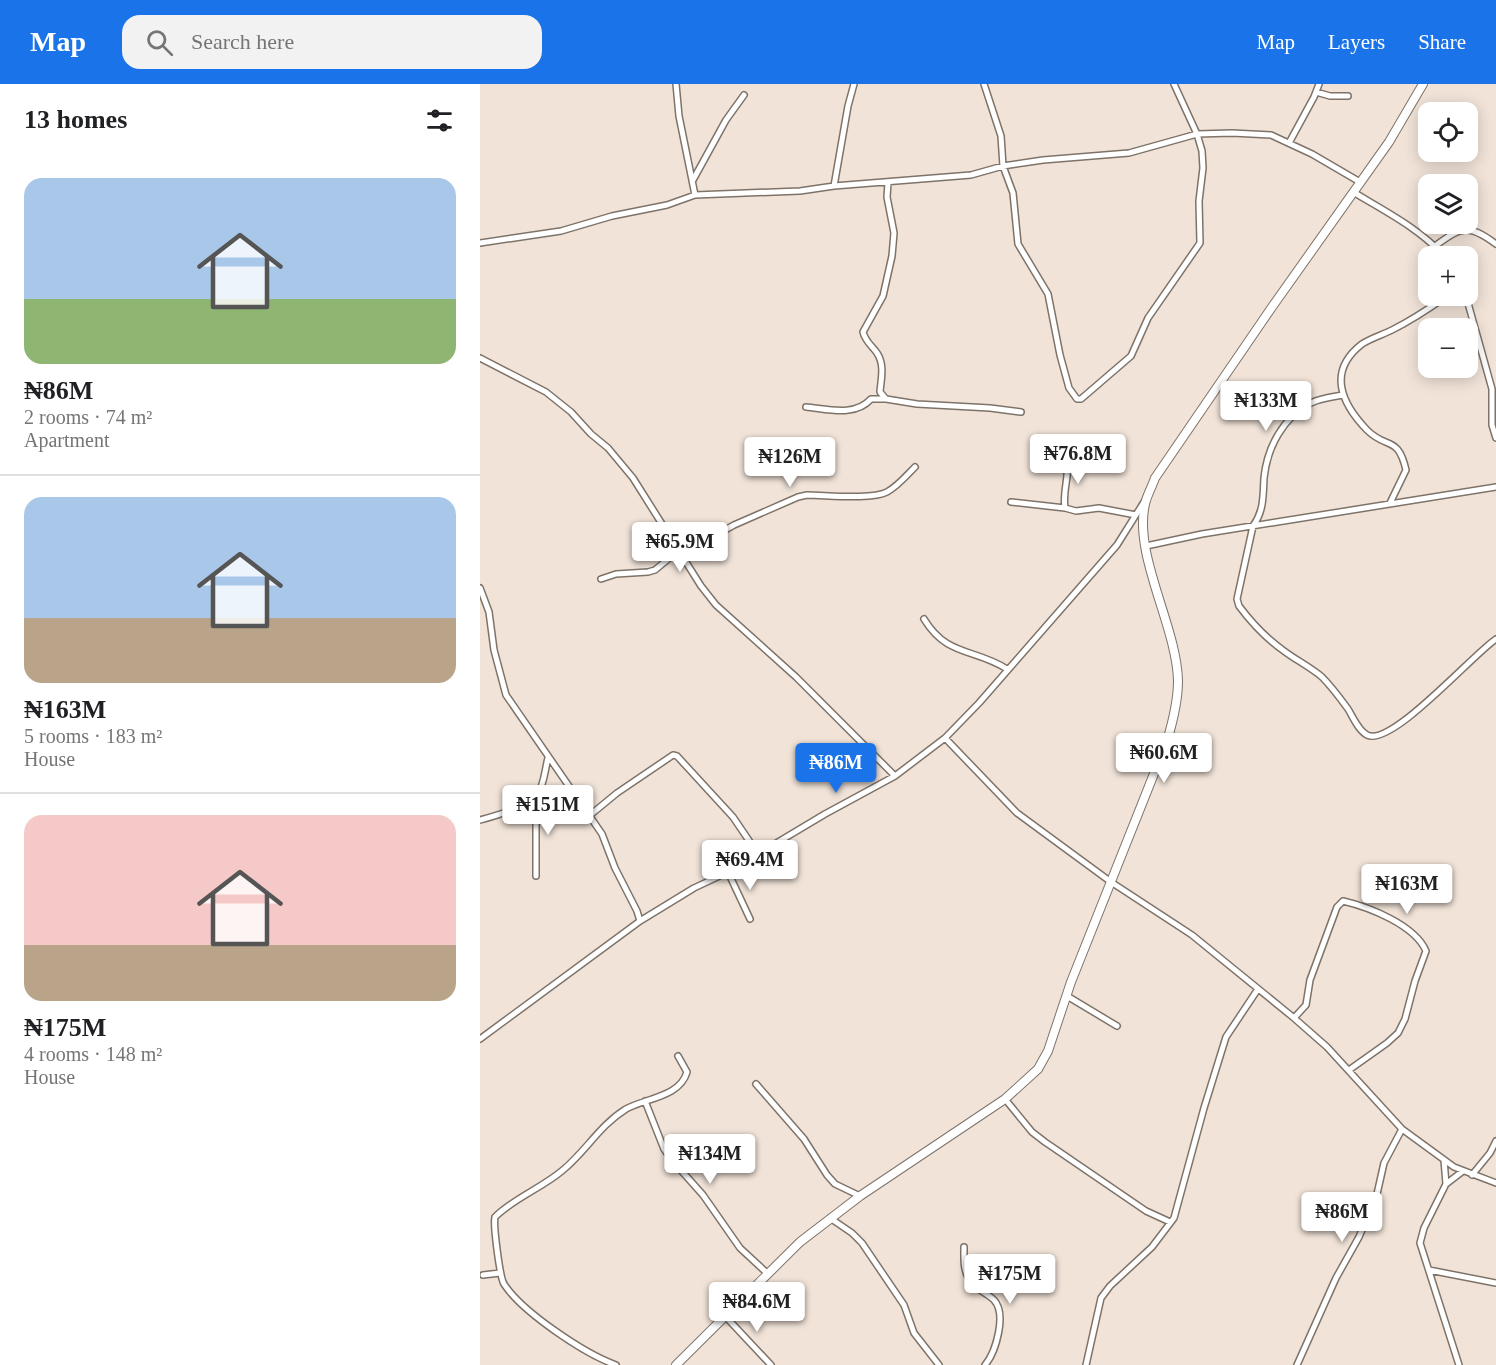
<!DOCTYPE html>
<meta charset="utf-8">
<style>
:root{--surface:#fff;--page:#f2f2f2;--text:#202124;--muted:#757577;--line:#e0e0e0;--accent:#1a73e8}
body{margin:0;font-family:Georgia,serif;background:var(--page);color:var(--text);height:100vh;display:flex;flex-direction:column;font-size:22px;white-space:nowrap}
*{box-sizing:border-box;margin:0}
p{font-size:20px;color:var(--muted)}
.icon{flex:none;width:33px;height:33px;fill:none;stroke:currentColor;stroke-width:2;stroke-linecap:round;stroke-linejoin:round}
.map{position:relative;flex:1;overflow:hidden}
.details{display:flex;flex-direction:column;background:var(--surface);width:480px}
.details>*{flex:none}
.tools{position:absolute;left:938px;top:18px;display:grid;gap:12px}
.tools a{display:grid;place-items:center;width:60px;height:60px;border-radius:12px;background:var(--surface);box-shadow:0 3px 15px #0003;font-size:30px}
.price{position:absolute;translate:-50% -51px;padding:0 14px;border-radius:6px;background:#fff;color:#222;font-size:20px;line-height:39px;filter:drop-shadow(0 2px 3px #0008)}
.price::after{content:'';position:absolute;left:50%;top:36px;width:18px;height:14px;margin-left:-9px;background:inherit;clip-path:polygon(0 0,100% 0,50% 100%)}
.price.selected{background:var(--accent);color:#fff}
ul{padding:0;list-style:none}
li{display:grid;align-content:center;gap:12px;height:318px;padding:0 24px}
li+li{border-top:2px solid var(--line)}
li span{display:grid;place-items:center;height:186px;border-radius:18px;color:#555}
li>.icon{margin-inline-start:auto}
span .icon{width:108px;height:108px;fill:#fffc;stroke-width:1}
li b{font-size:26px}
h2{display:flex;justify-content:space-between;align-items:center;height:72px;padding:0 24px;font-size:26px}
header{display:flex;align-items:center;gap:36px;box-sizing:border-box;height:84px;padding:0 30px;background:var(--accent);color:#fff}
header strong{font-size:28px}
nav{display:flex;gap:33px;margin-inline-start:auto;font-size:21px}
.search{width:420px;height:54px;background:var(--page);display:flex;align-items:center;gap:15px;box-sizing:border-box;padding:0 21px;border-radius:18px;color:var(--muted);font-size:22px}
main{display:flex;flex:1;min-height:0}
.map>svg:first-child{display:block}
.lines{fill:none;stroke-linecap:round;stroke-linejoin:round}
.street-casing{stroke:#7e7369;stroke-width:8}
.secondary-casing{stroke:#7e7369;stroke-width:10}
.street{stroke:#fff;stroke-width:5}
.secondary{stroke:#fff;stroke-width:8}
</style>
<header>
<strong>Map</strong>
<div class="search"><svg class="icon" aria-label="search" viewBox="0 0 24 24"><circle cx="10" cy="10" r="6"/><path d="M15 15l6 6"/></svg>Search here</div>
<nav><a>Map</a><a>Layers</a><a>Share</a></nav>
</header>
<main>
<section class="details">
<h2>13 homes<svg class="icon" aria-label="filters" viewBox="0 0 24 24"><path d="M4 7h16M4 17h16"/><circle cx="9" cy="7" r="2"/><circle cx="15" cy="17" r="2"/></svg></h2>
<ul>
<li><span style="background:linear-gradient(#a9c7e8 65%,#8fb573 0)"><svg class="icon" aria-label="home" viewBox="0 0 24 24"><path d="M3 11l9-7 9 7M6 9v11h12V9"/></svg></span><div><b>₦86M</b><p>2 rooms · 74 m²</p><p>Apartment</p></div></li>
<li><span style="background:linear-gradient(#a9c7e8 65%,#b9a48a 0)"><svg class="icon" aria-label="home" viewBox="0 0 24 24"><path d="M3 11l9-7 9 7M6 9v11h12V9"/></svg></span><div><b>₦163M</b><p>5 rooms · 183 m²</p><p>House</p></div></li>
<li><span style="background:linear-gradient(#f6c9c9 70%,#b9a48a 0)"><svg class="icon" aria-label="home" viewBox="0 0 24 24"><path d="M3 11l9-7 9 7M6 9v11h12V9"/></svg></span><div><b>₦175M</b><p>4 rooms · 148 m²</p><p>House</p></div></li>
</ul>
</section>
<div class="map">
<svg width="1016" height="1281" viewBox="0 0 1016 1281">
<rect width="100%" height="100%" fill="#f1e3d8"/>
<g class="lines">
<g class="street-casing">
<path id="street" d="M 196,0 L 199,32 L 215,111
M 504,0 L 521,52 L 523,82 L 533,109 L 538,160 L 568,210 L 580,271 L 589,304 L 597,315 L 601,315 L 651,272 L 668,234 L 720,159 L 719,117 L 723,84 L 722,67 L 717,50 L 694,0
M 836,8 L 850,12 L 868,12
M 809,59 L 834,13 L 839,0
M 213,96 L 246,36 L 264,11
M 408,99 L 407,113 L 414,149 L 412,172 L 403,212 L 383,248 C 385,257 392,262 397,269 C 405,281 401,295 400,308 L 406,315 L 437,320 L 510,324 L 541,328
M 354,102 L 368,22 L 374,0
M 873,108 C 905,127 940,145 964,172
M 0,159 L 81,147 L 132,132 L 187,121 L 215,111 L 320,107 L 354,102 L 491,91 L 523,82 L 563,76 L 649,69 L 717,50 L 752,49 L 791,51 L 832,70 L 880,98
M 955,162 C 981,143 988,139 1016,160
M 986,212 L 1012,305 L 1012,341 L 1016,354
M 0,274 L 66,308 L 91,328 L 111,350 L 128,364 L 153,394 L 221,502 L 236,521 L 316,593 L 415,692
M 863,311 C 853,313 841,314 831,319 C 803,333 787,364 784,394 C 783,412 784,427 773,442 L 757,515 L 759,522 C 771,538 787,555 804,567 C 816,576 830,583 842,593 C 852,603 860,614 868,625 C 873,633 878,646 887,651 C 911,664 994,569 1016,555
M 326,323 C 348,325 375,333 391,315 L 406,315
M 555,370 L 581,371 L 586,373 C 591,389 582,407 585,424 L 596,427 L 619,424 L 656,431
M 531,418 L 585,424
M 910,419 L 926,386 C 918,351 907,366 887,346 C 861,319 847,287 882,260 C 891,254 902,251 912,246 C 930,237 950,224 967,212
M 666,462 L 722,450 L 1016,403
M 202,470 L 254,441 L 318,413 L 327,411 C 346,411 391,416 407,408 C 418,402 426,392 435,383
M 121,495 L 136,490 L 168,488 L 175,486 L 199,466
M 0,504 L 9,528 L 14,566 L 26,611 L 122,750 L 135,784 L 157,827 L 160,837
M 444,535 C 467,573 494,564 527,585
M 465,654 L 537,729 L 631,798 L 712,851 L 814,934 L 847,963 L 922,1045 L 974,1083 L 1016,1099
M 52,715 L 56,740 L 56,792
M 109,732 L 137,709 L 193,671 L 197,672 L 253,733 L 278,770
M 0,736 C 15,732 48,723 57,711 C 64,702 65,685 68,674
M 248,788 L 270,835
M 587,912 L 637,942
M 814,934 L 826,921 L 830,896 L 857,823 L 863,817 C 889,823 935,841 946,867 L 935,897 L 925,935 L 918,949 L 907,959 L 869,986
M 0,955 L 160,837 L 214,804 L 248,788 L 345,730 L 415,692 L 465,654 L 499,619 L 637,461 L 664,418
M 276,1000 L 324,1055 L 347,1091 L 355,1100 L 380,1112
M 525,1015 L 552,1048 L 565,1058 L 666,1127 L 690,1138
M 165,1017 L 184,1065 L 191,1075 L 223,1111 L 260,1164 L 288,1190
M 964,1076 L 966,1100
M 992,1091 L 1010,1069 L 1016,1057
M 350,1134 L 372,1149 L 382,1159 L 424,1221 L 434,1249 L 459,1281
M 484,1163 C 484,1173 483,1186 489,1195 C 494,1205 506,1208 514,1216 C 527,1230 516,1268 505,1281
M 949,1186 L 1016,1199
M 3,1191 L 20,1189
M 246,1233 L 291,1281
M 136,1281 C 105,1270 42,1228 24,1200 C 20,1194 13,1141 15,1133 C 34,1114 62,1104 83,1086 C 106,1067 120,1041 146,1025 C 166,1014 200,1013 207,988 L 198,972
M 606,1281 L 621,1214 L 630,1202 L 672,1163 L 694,1134 L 724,1024 L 746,953 L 778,905
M 817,1281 L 856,1194 L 879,1153 L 897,1110 L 904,1079 L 922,1045
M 979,1281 L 940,1159 L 944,1144 L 966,1100 L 983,1087"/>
</g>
<g class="secondary-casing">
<path id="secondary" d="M 196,1281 L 320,1158 L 380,1112 L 525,1015 L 558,985 L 568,967 L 591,898 L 687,657 C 693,637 698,618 698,597 C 697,543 653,471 665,420 C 667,411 672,403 675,394 L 792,223 L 909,58 L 943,0"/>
</g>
<use href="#street" class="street"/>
<use href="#secondary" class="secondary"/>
</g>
</svg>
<div class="tools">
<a><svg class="icon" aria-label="locate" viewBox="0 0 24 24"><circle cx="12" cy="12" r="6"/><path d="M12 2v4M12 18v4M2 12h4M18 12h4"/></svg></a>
<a><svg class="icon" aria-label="layers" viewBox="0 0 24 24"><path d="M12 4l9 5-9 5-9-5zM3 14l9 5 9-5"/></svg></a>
<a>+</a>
<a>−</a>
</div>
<b class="price" style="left:786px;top:348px">₦133M</b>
<b class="price" style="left:598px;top:401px">₦76.8M</b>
<b class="price" style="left:310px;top:404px">₦126M</b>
<b class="price" style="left:200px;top:489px">₦65.9M</b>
<b class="price" style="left:684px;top:700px">₦60.6M</b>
<b class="price selected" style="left:356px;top:710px">₦86M</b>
<b class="price" style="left:68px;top:752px">₦151M</b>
<b class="price" style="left:270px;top:807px">₦69.4M</b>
<b class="price" style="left:927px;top:831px">₦163M</b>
<b class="price" style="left:230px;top:1101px">₦134M</b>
<b class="price" style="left:862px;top:1159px">₦86M</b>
<b class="price" style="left:530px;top:1221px">₦175M</b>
<b class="price" style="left:277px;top:1249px">₦84.6M</b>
</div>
</main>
